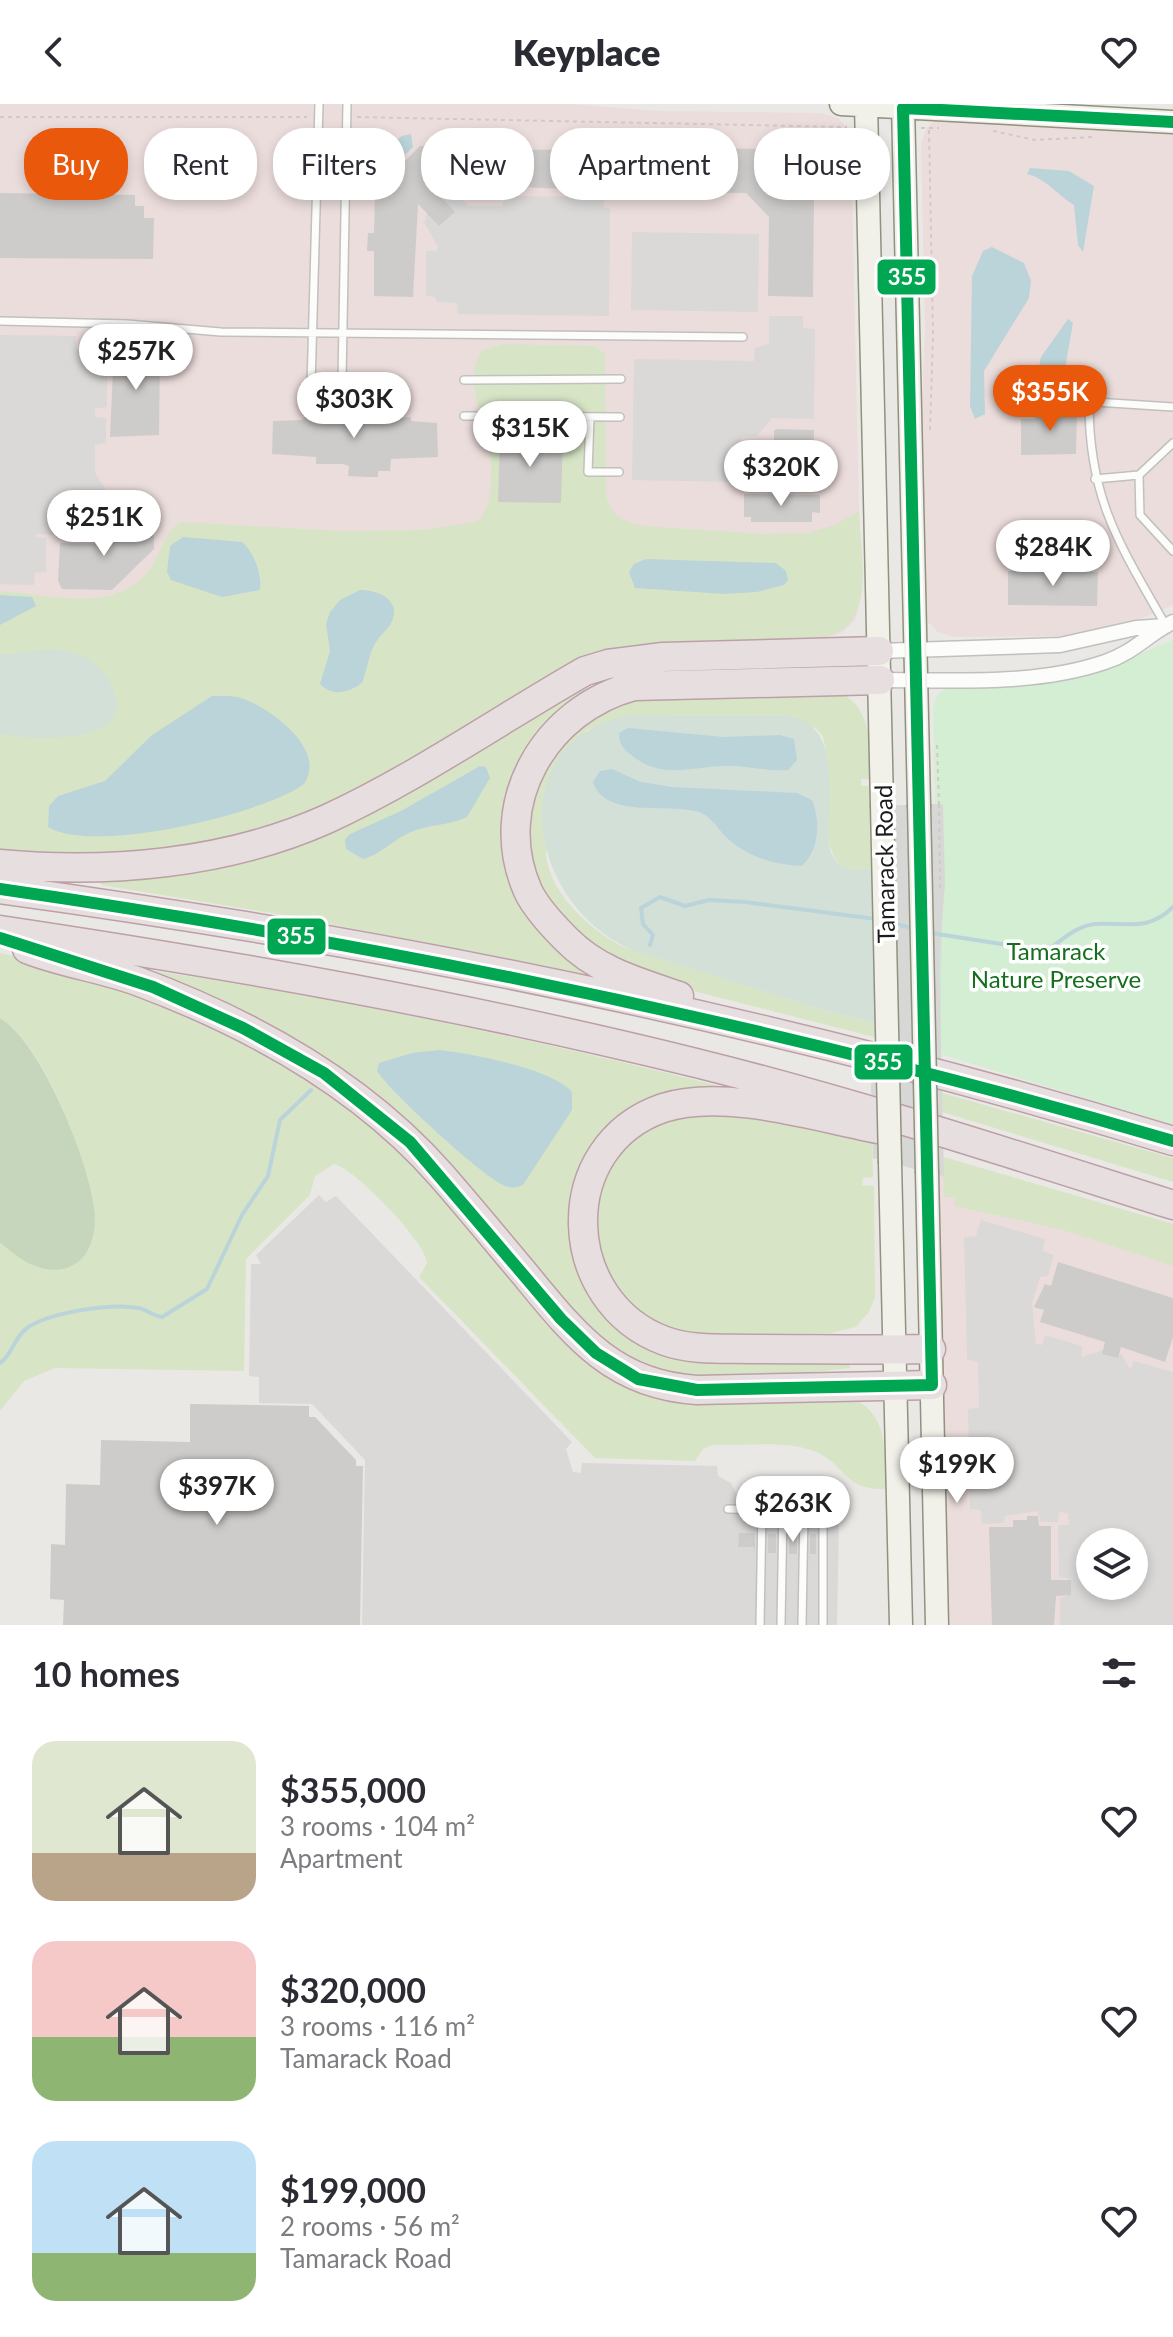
<!DOCTYPE html>
<meta charset="utf-8">
<style>
:root{--surface:#fff;--page:#f2f2f3;--text:#2b2b33;--muted:#7c7c81;--accent:#ea580c}
body{margin:0;font-family:Lato,sans-serif;background:var(--page);color:var(--text);height:100vh;display:flex;flex-direction:column;font-size:30px;white-space:nowrap}
*{box-sizing:border-box;margin:0}
p{font-size:26px;color:var(--muted)}
.icon{flex:none;width:44px;height:44px;fill:none;stroke:currentColor;stroke-width:2;stroke-linecap:round;stroke-linejoin:round}
.map{position:relative;height:1521px;overflow:hidden}
.details{display:flex;flex-direction:column;background:var(--surface);flex:1}
.details>*{flex:none}
.top-card{position:absolute;left:24px;top:24px;width:1126px;height:72px;display:flex;gap:16px}
.controls{position:absolute;left:1076px;top:1424px;display:grid;gap:16px}
.controls a{display:grid;place-items:center;width:72px;height:72px;border-radius:50%;background:var(--surface);box-shadow:0 4px 12px #0003;font-size:40px}
.price{position:absolute;translate:-50% -68px;padding:0 18px;border-radius:28px;background:#fff;color:#222;font-size:26px;line-height:52px;filter:drop-shadow(0 2px 4px #0008)}
.price::after{content:'';position:absolute;left:50%;top:48px;width:24px;height:18px;margin-left:-12px;background:inherit;clip-path:polygon(0 0,100% 0,50% 100%)}
.price.on{background:var(--accent);color:#fff}
ul{padding:0;list-style:none}
li{display:flex;align-items:center;gap:24px;height:200px;padding:0 32px}
li span{display:grid;place-items:center;flex:none;width:224px;height:160px;border-radius:24px;color:#555}
li>.icon{margin-inline-start:auto}
span .icon{width:96px;height:96px;fill:#fffc;stroke-width:1}
li b{font-size:34px}
h2{display:flex;justify-content:space-between;align-items:center;height:96px;padding:0 32px;font-size:34px}
.pill{padding:0 28px;border-radius:32px;background:var(--surface);box-shadow:0 4px 12px #0003;font-size:28px;line-height:72px}
.pill.on{background:var(--accent);color:#fff}
header{display:flex;justify-content:space-between;align-items:center;height:104px;padding:0 32px;background:var(--surface);font-size:36px;font-weight:800}
.map>svg:first-child{display:block}
.commercial{fill:#ebdddb;fill-rule:evenodd}
.grass{fill:#d7e5c6}
.forest{fill:#c6d6bc}
.wetland{fill:#d3e0d8}
.park{fill:#d4eed4}
.parking{fill:#dad9d8;fill-rule:evenodd}
.water{fill:#bbd4da}
.pier{fill:#d7d7d5}
.lines{fill:none;stroke-linecap:round;stroke-linejoin:round}
.stream{stroke:#bbd4da;stroke-width:4}
.building{fill:#ceccca}
.lane-casing{stroke:#c1c0bf;stroke-width:10}
.street-casing{stroke:#c1c0bf;stroke-width:17}
.secondary-casing{stroke:#90917f;stroke-width:25}
.highway-casing{stroke:#bc9fa7;stroke-width:31}
.path{stroke:#d3c8c6;stroke-width:2;stroke-dasharray:4 4;stroke-linecap:butt}
.lane{stroke:#fcfcfb;stroke-width:7}
.street{stroke:#fcfcfb;stroke-width:14}
.secondary{stroke:#f1f1e9;stroke-width:22}
.highway{stroke:#e7dfdf;stroke-width:28}
.secondary-bridge-casing{stroke:#90917f;stroke-width:25;stroke-linecap:butt}
.path-bridge{stroke:#d3c8c6;stroke-width:2;stroke-dasharray:4 4;stroke-linecap:butt}
.secondary-bridge{stroke:#f1f1e9;stroke-width:22}
.bus-1-casing{stroke:#fff;stroke-width:18}
.bus-1{stroke:#00a651;stroke-width:12}
.labels{text-anchor:middle;dominant-baseline:central;stroke-width:7;stroke-linejoin:round;paint-order:stroke}
.street-label{font-size:24px;fill:#1c1c1c;stroke:#fff}
.park-label{font-size:24px;fill:#156f1d;stroke:#fff}
.line-badge{stroke:#fff;stroke-width:3}
.badge-label{font-size:22px;text-anchor:middle;font-weight:bold;fill:#fff}
</style>
<header><svg class="icon" aria-label="back" viewBox="0 0 24 24"><path d="M15 5l-7 7 7 7"/></svg>Keyplace<svg class="icon" aria-label="heart" viewBox="0 0 24 24"><path d="M12 20l-8-8c-3-5 5-10 8-4 3-6 11-1 8 4z"/></svg></header>
<div class="map">
<svg width="1173" height="1521" viewBox="0 0 1173 1521">
<rect width="100%" height="100%" fill="#eae8e5"/>
<path class="commercial" d="M 0,0 L 569,0 L 658,7 L 820,9 L 838,14 L 848,25 L 851,41 L 861,493 L 855,516 L 842,529 L 829,533 L 689,541 L 0,748 Z
M 941,12 L 1173,25 L 1173,501 L 1169,503 L 1125,521 L 1074,532 L 954,533 L 938,528 L 926,516 L 920,342 L 925,225 L 921,39 L 927,23 Z
M 943,1053 L 1173,1120 L 1173,1521 L 946,1521 L 936,1071 L 943,1073 ZM 1090,1438 L 1134,1438 L 1134,1482 L 1090,1482 Z"/>
<path class="grass" d="M 504,240 L 595,242 L 605,250 L 606,391 C 612,413 624,419 645,422 L 765,430 L 807,429 L 835,421 L 859,407 C 860,449 879,524 823,533 L 640,545 L 341,694 C 266,726 191,745 110,751 C 74,754 36,749 0,748 L 0,487 C 50,490 118,512 151,463 C 161,449 165,425 182,418 L 342,427 L 421,426 L 477,418 C 494,403 493,361 489,339 C 483,308 463,280 481,247 Z
M 1173,536 L 889,758 C 800,800 836,679 823,633 L 817,625 L 789,612 L 631,611 L 586,626 C 579,647 545,736 546,751 C 550,790 592,828 624,843 L 820,905 L 996,952 L 1173,1020 L 941,950 L 678,883 L 597,846 L 565,817 L 544,790 L 531,760 L 526,720 L 542,657 L 613,596 L 842,590 C 872,605 871,645 872,675 L 861,675 L 861,682 L 872,682 L 873,702 L 943,700 L 946,594 L 943,586 L 949,582 L 1112,562 Z
M 590,573 L 592,579 L 546,619 L 523,652 L 510,753 L 597,872 L 289,812 L 101,781 L 101,775 L 213,757 Z
M 0,849 L 83,867 L 260,941 L 376,1019 L 592,1261 L 850,1295 C 888,1304 886,1354 889,1385 C 841,1387 848,1361 814,1347 C 785,1336 744,1342 713,1341 L 703,1345 L 695,1357 L 595,1354 L 419,1173 L 427,1159 C 427,1139 354,1064 334,1060 L 315,1072 L 310,1091 L 246,1155 L 244,1267 L 55,1264 L 24,1277 L 0,1307 L 0,1139 L 40,1163 L 92,1138 C 101,1081 49,945 0,914 Z
M 148,866 C 341,894 531,935 720,982 L 718,990 L 699,989 L 584,1069 L 614,1215 L 850,1257 L 850,1264 L 795,1270 L 697,1272 L 666,1267 L 622,1249 L 603,1236 L 547,1182 L 438,1060 L 147,872 Z
M 942,989 L 1173,1054 L 1173,1078 L 942,1008 Z
M 709,1005 L 872,1034 L 873,1073 L 863,1074 L 862,1081 L 874,1082 L 875,1193 L 869,1208 L 856,1223 L 831,1229 L 701,1230 L 672,1227 L 626,1200 L 595,1149 L 599,1076 L 644,1023 Z
M 943,1053 L 1173,1120 L 1173,1162 L 1063,1126 L 955,1102 L 955,1093 L 944,1093 Z"/>
<path class="forest" d="M 0,914 C 42,940 87,1053 94,1103 C 100,1145 76,1180 30,1160 C 19,1155 10,1146 0,1139 Z"/>
<path class="wetland" d="M 49,545 C 63,546 77,548 90,556 C 108,567 128,601 109,619 C 88,638 26,635 0,630 L 0,551 Z
M 631,611 L 789,612 C 847,622 824,703 830,746 C 846,794 925,742 955,729 L 996,952 L 820,905 L 638,848 C 529,808 495,636 631,611 Z"/>
<path class="park" d="M 1173,536 L 1173,1020 L 941,950 C 939,867 945,784 943,701 L 935,700 L 933,603 L 937,591 L 949,582 L 1112,562 Z"/>
<path class="parking" d="M 449,92 L 459,93 L 469,102 L 502,102 L 505,92 L 604,93 L 604,103 L 610,105 L 609,212 L 458,210 L 457,199 L 437,198 L 435,193 L 426,192 L 426,147 L 436,147 L 438,143 L 424,118 L 427,110 Z
M 632,128 L 759,130 L 758,208 L 631,206 Z
M 769,212 L 803,212 L 803,224 L 815,225 L 814,315 L 772,314 L 757,332 L 741,333 L 740,378 L 632,376 L 634,255 L 754,257 L 755,244 L 769,240 Z
M 0,231 L 76,232 L 76,245 L 107,248 L 107,303 L 95,305 L 95,313 L 106,314 L 106,339 L 95,341 L 95,369 L 105,384 L 104,412 L 99,423 L 84,432 L 36,430 L 37,434 L 46,434 L 46,468 L 35,469 L 34,481 L 0,480 Z
M 319,1091 L 326,1098 L 336,1092 L 572,1338 L 566,1345 L 573,1368 L 581,1369 L 582,1359 L 717,1362 L 718,1372 L 731,1379 L 739,1395 L 832,1401 L 839,1418 L 837,1521 L 362,1521 L 365,1356 L 312,1300 L 259,1299 L 259,1273 L 249,1272 L 251,1160 L 261,1160 L 256,1151 Z
M 981,1116 L 1045,1135 L 1043,1147 L 1054,1151 L 1048,1172 L 1040,1173 L 1032,1200 L 1036,1240 L 1042,1241 L 1045,1231 L 1082,1242 L 1082,1253 L 1105,1245 L 1122,1251 L 1130,1265 L 1134,1257 L 1173,1268 L 1173,1521 L 1060,1521 L 1060,1494 L 1071,1490 L 1071,1475 L 1059,1473 L 1058,1421 L 1069,1421 L 1068,1409 L 1059,1408 L 1058,1418 L 1041,1418 L 1038,1407 L 1005,1412 L 1003,1419 L 982,1420 L 981,1406 L 970,1405 L 968,1305 L 979,1303 L 978,1258 L 967,1255 L 964,1133 L 976,1132 ZM 1090,1438 L 1134,1438 L 1134,1482 L 1090,1482 Z"/>
<path class="water" d="M 411,30 L 413,43 L 374,81 L 369,81 L 368,59 L 402,32 Z
M 1030,64 L 1069,67 L 1094,82 L 1083,148 L 1078,141 L 1074,101 C 1059,92 1045,74 1027,70 Z
M 992,143 L 1024,159 L 1031,177 L 1029,194 L 984,267 L 985,310 L 975,315 L 970,302 L 972,172 L 983,147 Z
M 1068,215 L 1073,219 L 1064,270 L 1054,272 L 1038,268 L 1041,253 Z
M 183,433 L 242,438 C 254,448 262,470 260,486 L 222,493 L 171,476 L 167,468 L 170,442 Z
M 646,455 L 776,459 L 786,467 L 788,476 L 784,481 L 757,488 L 724,490 L 635,484 L 629,468 L 634,460 Z
M 360,486 C 379,486 404,497 390,521 C 385,528 378,533 374,542 C 368,553 367,567 362,579 C 348,589 333,593 320,580 L 330,547 L 326,520 L 330,508 L 340,496 Z
M 0,491 L 32,493 L 36,502 L 0,521 Z
M 212,592 C 223,592 234,591 244,595 C 272,606 327,645 304,680 C 264,710 92,751 48,723 L 49,702 L 58,692 L 105,677 L 152,631 Z
M 628,624 L 724,633 L 780,631 L 794,635 L 797,656 L 788,666 C 767,668 746,661 725,662 C 689,663 661,676 630,650 C 622,644 619,639 619,629 Z
M 480,662 L 486,663 L 490,674 L 467,713 C 448,722 428,720 409,729 C 393,736 380,751 363,755 L 346,745 L 345,735 L 350,730 L 401,707 Z
M 612,665 L 641,678 L 672,683 L 797,689 L 812,696 C 821,718 819,746 802,762 C 774,761 748,753 727,734 C 717,724 710,710 695,707 C 666,700 604,714 593,678 L 600,667 Z
M 439,946 C 469,949 553,965 572,988 L 572,1006 L 523,1081 C 517,1084 511,1084 505,1082 C 484,1074 388,986 377,967 L 379,959 L 412,949 Z"/>
<path class="pier" d="M 943,700 L 945,779 L 939,856 L 944,1073 L 873,1054 L 871,982 L 877,911 L 872,702 Z"/>
<g class="lines">
<path class="stream" d="M 892,819 L 915,825
M 931,829 L 1046,847 C 1061,837 1077,821 1096,820 C 1127,818 1148,828 1173,803
M 650,841 L 653,831 L 643,820 L 641,804 L 660,793 L 685,802 L 709,796 L 745,798 L 876,815
M 0,1259 C 13,1250 14,1233 27,1224 C 50,1208 111,1199 139,1204 C 148,1206 153,1212 162,1213 L 207,1185 L 242,1111 L 268,1072 L 280,1016 L 311,986"/>
</g>
<path class="building" d="M 420,42 L 503,46 L 613,45 L 612,87 L 476,81 L 468,83 L 468,86 L 434,86 L 455,108 L 439,122 L 418,100 L 413,193 L 374,192 L 374,147 L 367,147 L 368,129 L 374,129 L 375,87 Z
M 638,43 L 768,45 L 814,93 L 813,193 L 768,192 L 769,113 L 746,89 L 637,88 Z
M 0,89 L 135,91 L 135,102 L 144,102 L 144,114 L 154,114 L 153,155 L 0,154 Z
M 114,242 L 160,243 L 159,331 L 110,333 Z
M 315,295 L 339,296 L 339,311 L 347,312 L 351,317 L 411,313 L 411,317 L 437,319 L 438,353 L 391,355 L 390,367 L 378,367 L 378,373 L 366,373 L 348,372 L 349,362 L 343,360 L 316,360 L 316,353 L 272,350 L 273,317 L 302,316 L 306,311 L 314,311 Z
M 1035,306 L 1077,307 L 1076,350 L 1021,351 L 1021,315 L 1035,315 Z
M 779,325 L 814,326 L 813,371 L 747,370 L 747,352 L 774,352 L 774,326 Z
M 500,330 L 563,332 L 561,399 L 498,398 Z
M 744,390 L 820,391 L 820,409 L 812,408 L 812,418 L 751,418 L 751,413 L 744,413 Z
M 90,423 L 154,423 L 154,445 L 112,486 L 62,485 L 58,477 L 60,439 L 107,440 Z
M 1008,467 L 1098,468 L 1097,502 L 1008,501 Z
M 1058,1158 L 1173,1194 L 1173,1233 L 1165,1258 L 1121,1243 L 1118,1254 L 1102,1250 L 1105,1238 L 1040,1218 L 1044,1206 L 1034,1203 L 1045,1180 L 1051,1182 Z
M 190,1300 L 309,1302 L 309,1313 L 315,1313 L 356,1356 L 356,1362 L 363,1362 L 360,1521 L 63,1521 L 64,1496 L 50,1495 L 51,1440 L 65,1441 L 66,1380 L 100,1381 L 101,1336 L 190,1338 Z
M 1027,1412 L 1038,1412 L 1039,1422 L 1051,1422 L 1051,1476 L 1071,1476 L 1071,1491 L 1056,1492 L 1054,1521 L 992,1521 L 989,1423 L 1013,1423 L 1013,1416 L 1027,1416 Z
M 739,1429 L 755,1429 L 755,1449 L 754,1443 L 738,1443 Z
M 768,1430 L 776,1430 L 776,1449 L 768,1449 Z
M 789,1430 L 797,1430 L 797,1450 L 789,1450 Z
M 810,1430 L 816,1430 L 816,1450 L 810,1450 Z"/>
<g class="lines">
<g class="lane-casing">
<path id="lane" d="M 319,0 L 311,282 L 316,289 L 335,289 L 341,285 L 342,276 L 347,0
M 0,217 L 127,220 L 221,228 L 743,233
M 464,276 L 621,275
M 1089,299 C 1089,396 1120,441 1166,522
M 1026,306 L 1033,294 L 1173,303
M 464,312 L 620,313
M 590,313 L 588,368 L 619,368
M 1139,371 L 1173,339
M 1095,375 L 1139,371 L 1140,411 L 1173,447
M 728,1405 L 814,1407 L 823,1411 L 823,1521
M 760,1521 L 762,1406
M 781,1521 L 783,1406
M 802,1521 L 804,1407"/>
</g>
<g class="street-casing">
<path id="street" d="M 879,547 L 1060,541 L 1136,524 L 1166,522
M 880,576 C 952,576 1035,582 1105,558 C 1135,548 1148,530 1173,518"/>
</g>
<g class="secondary-casing">
<path id="secondary" d="M 841,0 L 1173,18
M 866,0 L 882,701
M 903,0 L 919,701
M 890,1059 L 901,1521
M 927,1069 L 937,1521"/>
</g>
<g class="highway-casing">
<path id="highway" d="M 0,760 C 109,770 226,760 327,715 C 416,674 499,616 585,567 L 608,560 L 663,553 L 879,547
M 0,785 C 396,839 791,920 1173,1037
M 0,826 C 234,861 466,902 696,959 C 857,999 1015,1051 1173,1101
M 27,845 C 62,859 101,864 137,877 C 250,919 361,980 441,1071 C 469,1103 496,1136 523,1168 C 574,1230 612,1281 697,1286 L 932,1281
M 679,892 C 638,878 597,867 566,835 C 552,821 536,804 528,787 C 489,699 546,605 634,582 L 880,576
M 878,1025 C 816,1013 723,984 663,1004 C 553,1042 559,1198 665,1237 C 693,1247 726,1244 755,1245 C 814,1245 872,1246 931,1245"/>
</g>
<path class="path" d="M 0,13 L 307,13
M 357,13 L 847,23
M 921,24 L 939,24
M 929,26 L 933,231 L 930,327
M 993,27 L 1035,36 L 1093,33
M 937,641 L 939,700"/>
<use href="#lane" class="lane"/>
<use href="#street" class="street"/>
<use href="#secondary" class="secondary"/>
<use href="#highway" class="highway"/>
<g class="secondary-bridge-casing">
<path id="secondary-bridge" d="M 882,701 L 890,1059
M 919,701 L 927,1069"/>
</g>
<path class="path-bridge" d="M 939,700 L 940,787"/>
<use href="#secondary-bridge" class="secondary-bridge"/>
<g class="bus-1-casing">
<path id="bus-1" d="M 0,785 C 400,843 785,923 1173,1037
M 0,834 L 153,883 L 243,924 L 324,969 L 410,1038 L 561,1215 L 596,1249 L 638,1275 L 697,1286 L 932,1281 L 903,4 L 1173,18"/>
</g>
<use href="#bus-1" class="bus-1"/>
</g>
<g class="labels">
<g class="street-label">
<text transform="translate(884 760) rotate(-91)">Tamarack Road</text>
</g>
<g class="park-label">
<text x="1056" y="846">Tamarack<tspan x="1056" dy="28">Nature Preserve</tspan></text>
</g>
</g>
<g class="line-badge">
<rect x="876" y="154" width="61" height="38" rx="8" fill="#00a651"/>
<rect x="266" y="813" width="61" height="39" rx="8" fill="#00a651"/>
<rect x="853" y="939" width="61" height="38" rx="8" fill="#00a651"/>
</g>
<g class="badge-label">
<text x="907" y="181">355</text>
<text x="296" y="840">355</text>
<text x="883" y="966">355</text>
</g>
</svg>
<div class="controls">
<a><svg class="icon" aria-label="layers" viewBox="0 0 24 24"><path d="M12 4l9 5-9 5-9-5zM3 14l9 5 9-5"/></svg></a>
</div>
<b class="price" style="left:136px;top:288px">$257K</b>
<b class="price on" style="left:1050px;top:329px">$355K</b>
<b class="price" style="left:354px;top:336px">$303K</b>
<b class="price" style="left:530px;top:365px">$315K</b>
<b class="price" style="left:781px;top:404px">$320K</b>
<b class="price" style="left:104px;top:454px">$251K</b>
<b class="price" style="left:1053px;top:484px">$284K</b>
<b class="price" style="left:957px;top:1401px">$199K</b>
<b class="price" style="left:217px;top:1423px">$397K</b>
<b class="price" style="left:793px;top:1440px">$263K</b>
<div class="top-card">
<a class="pill on">Buy</a>
<a class="pill">Rent</a>
<a class="pill">Filters</a>
<a class="pill">New</a>
<a class="pill">Apartment</a>
<a class="pill">House</a>
</div>
</div>
<section class="details">
<h2>10 homes<svg class="icon" aria-label="filters" viewBox="0 0 24 24"><path d="M4 7h16M4 17h16"/><circle cx="9" cy="7" r="2"/><circle cx="15" cy="17" r="2"/></svg></h2>
<ul>
<li><span style="background:linear-gradient(#dfe7d0 70%,#b9a48a 0)"><svg class="icon" aria-label="home" viewBox="0 0 24 24"><path d="M3 11l9-7 9 7M6 9v11h12V9"/></svg></span><div><b>$355,000</b><p>3 rooms · 104 m²</p><p>Apartment</p></div><svg class="icon" aria-label="heart" viewBox="0 0 24 24"><path d="M12 20l-8-8c-3-5 5-10 8-4 3-6 11-1 8 4z"/></svg></li>
<li><span style="background:linear-gradient(#f6c9c9 60%,#8fb573 0)"><svg class="icon" aria-label="home" viewBox="0 0 24 24"><path d="M3 11l9-7 9 7M6 9v11h12V9"/></svg></span><div><b>$320,000</b><p>3 rooms · 116 m²</p><p>Tamarack Road</p></div><svg class="icon" aria-label="heart" viewBox="0 0 24 24"><path d="M12 20l-8-8c-3-5 5-10 8-4 3-6 11-1 8 4z"/></svg></li>
<li><span style="background:linear-gradient(#bfe0f5 70%,#8fb573 0)"><svg class="icon" aria-label="home" viewBox="0 0 24 24"><path d="M3 11l9-7 9 7M6 9v11h12V9"/></svg></span><div><b>$199,000</b><p>2 rooms · 56 m²</p><p>Tamarack Road</p></div><svg class="icon" aria-label="heart" viewBox="0 0 24 24"><path d="M12 20l-8-8c-3-5 5-10 8-4 3-6 11-1 8 4z"/></svg></li>
</ul>
</section>
